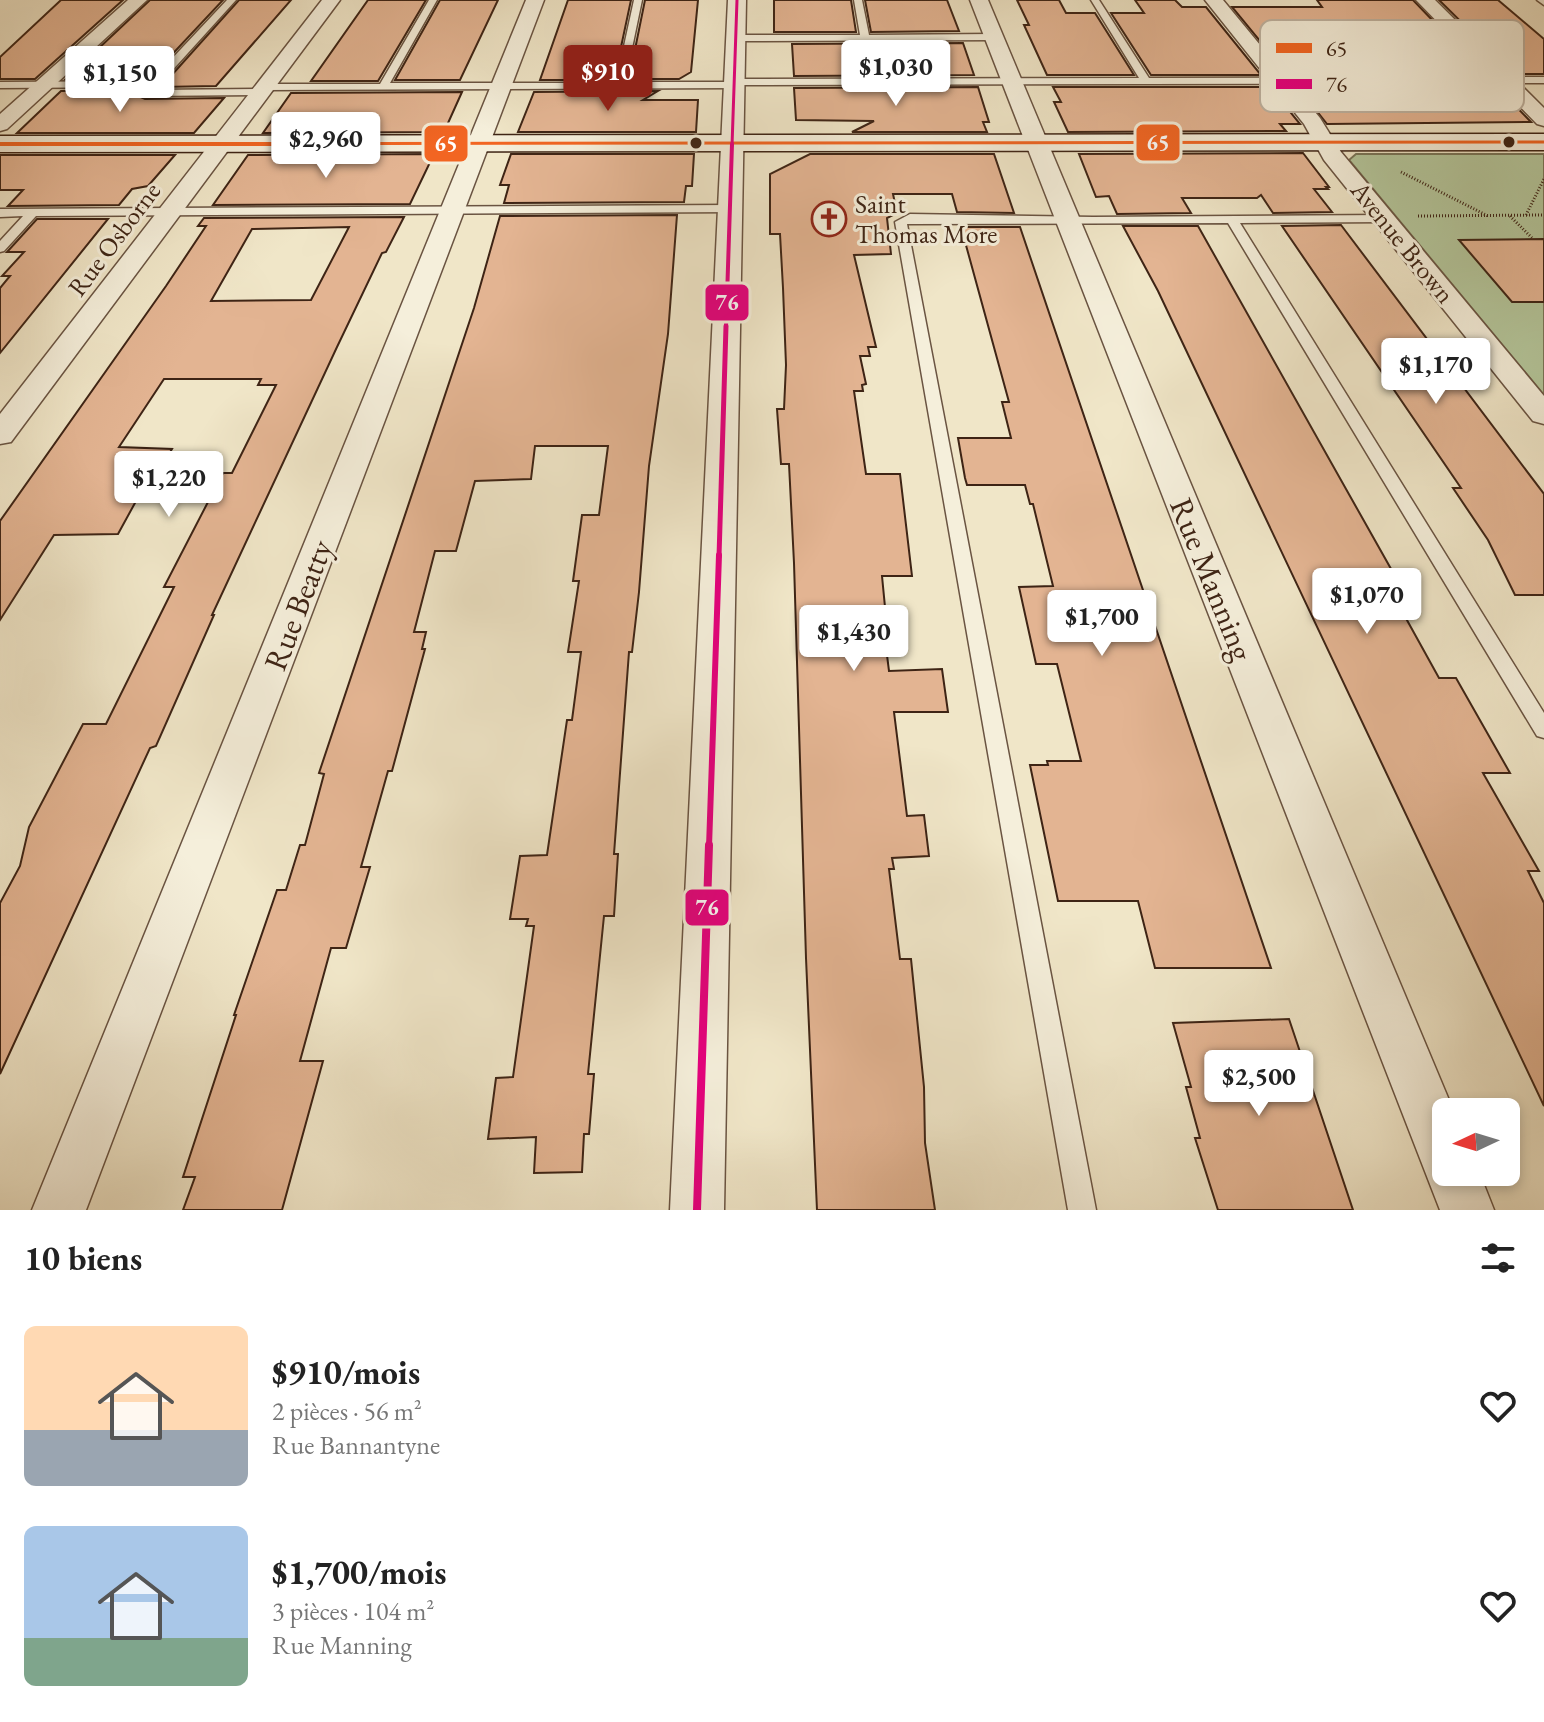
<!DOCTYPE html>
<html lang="fr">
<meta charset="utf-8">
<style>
:root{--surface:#fff;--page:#f2f2f2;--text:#222;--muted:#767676;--accent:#8f2418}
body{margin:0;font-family:"EB Garamond",serif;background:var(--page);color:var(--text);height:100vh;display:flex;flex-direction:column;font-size:30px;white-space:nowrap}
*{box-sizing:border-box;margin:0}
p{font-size:26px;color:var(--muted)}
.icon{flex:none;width:44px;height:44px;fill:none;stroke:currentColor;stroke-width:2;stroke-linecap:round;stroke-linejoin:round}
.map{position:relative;height:1210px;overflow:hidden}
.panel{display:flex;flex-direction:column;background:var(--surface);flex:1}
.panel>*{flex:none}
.needle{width:52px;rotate:266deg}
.fabs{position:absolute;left:1432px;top:1098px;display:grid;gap:16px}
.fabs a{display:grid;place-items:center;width:88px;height:88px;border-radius:12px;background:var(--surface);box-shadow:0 4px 12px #0003;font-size:40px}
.price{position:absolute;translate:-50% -68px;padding:0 18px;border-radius:8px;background:#fff;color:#222;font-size:26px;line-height:52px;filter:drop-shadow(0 2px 4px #0008)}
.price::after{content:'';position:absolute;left:50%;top:48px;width:24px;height:18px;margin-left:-12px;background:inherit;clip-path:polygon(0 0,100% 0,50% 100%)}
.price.on{background:var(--accent);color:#fff}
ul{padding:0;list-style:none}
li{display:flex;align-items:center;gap:24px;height:200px;padding:0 24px}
li span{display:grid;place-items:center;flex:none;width:224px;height:160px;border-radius:12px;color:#555}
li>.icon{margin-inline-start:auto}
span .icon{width:96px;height:96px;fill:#fffc;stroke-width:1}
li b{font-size:34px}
h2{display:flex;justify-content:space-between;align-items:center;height:96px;padding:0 24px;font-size:34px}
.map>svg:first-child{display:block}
.green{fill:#b4c69b;stroke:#797558;stroke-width:2}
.building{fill:#e3b492;stroke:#3e2415;stroke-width:2;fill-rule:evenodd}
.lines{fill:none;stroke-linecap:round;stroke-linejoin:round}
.lane-casing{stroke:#6a5442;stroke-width:3}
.street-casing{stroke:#6a5442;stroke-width:3}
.secondary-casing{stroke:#3e2415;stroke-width:3}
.path{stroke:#3e2415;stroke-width:3;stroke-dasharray:1 2;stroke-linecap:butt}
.lane{fill:#f5efdb;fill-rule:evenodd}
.street{fill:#f5efdb;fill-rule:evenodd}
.secondary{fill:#f5efdb;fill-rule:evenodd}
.bus-1-far1-casing{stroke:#f5efdb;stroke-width:6}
.bus-1-casing{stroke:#f5efdb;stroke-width:8}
.bus-2-far4-casing{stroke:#f5efdb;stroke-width:6}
.bus-2-far3-casing{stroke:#f5efdb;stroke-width:8}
.bus-2-far2-casing{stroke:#f5efdb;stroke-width:10}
.bus-2-far1-casing{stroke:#f5efdb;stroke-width:12}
.bus-2-casing{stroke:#f5efdb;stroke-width:14}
.bus-1-far1{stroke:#f26522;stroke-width:3}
.bus-1{stroke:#f26522;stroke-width:4}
.bus-2-far4{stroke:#e5007d;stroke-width:3}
.bus-2-far3{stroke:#e5007d;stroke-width:4}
.bus-2-far2{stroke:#e5007d;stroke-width:5}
.bus-2-far1{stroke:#e5007d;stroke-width:6}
.bus-2{stroke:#e5007d;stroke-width:8}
.bus-dot{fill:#3e2415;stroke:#f5efdb;stroke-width:3}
.labels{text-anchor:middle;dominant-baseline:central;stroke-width:6;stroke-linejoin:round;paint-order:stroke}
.far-poi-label{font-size:26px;fill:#3e2415;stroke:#f5efdb;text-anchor:start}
.far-street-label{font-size:26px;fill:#3e2415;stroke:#f5efdb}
.street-label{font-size:32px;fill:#3e2415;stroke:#f5efdb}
.key{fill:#f5efdb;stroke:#beb2a0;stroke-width:2}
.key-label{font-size:22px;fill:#3e2415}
.line-badge{stroke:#f5efdb;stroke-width:3}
.badge-label{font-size:22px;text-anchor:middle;font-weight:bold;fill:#fff}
</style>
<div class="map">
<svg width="1544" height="1210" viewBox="0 0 1544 1210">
<rect width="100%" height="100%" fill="#f0e6c8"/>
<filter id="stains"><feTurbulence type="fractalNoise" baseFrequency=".0025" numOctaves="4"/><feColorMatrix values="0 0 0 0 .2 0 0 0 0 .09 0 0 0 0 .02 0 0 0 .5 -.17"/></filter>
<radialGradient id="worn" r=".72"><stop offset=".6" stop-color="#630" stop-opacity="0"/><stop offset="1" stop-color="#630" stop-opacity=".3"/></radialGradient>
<path class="green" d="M 1356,154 L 1544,154 L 1544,395 L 1349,160 Z"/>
<path class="building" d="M 61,0 L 123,0 L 35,79 L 0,79 L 0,57 Z
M 150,0 L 223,0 L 150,78 L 66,79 Z
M 239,0 L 291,0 L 216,86 L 161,87 Z
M 368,0 L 426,0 L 378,81 L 311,81 Z
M 440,0 L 498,0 L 460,80 L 395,80 Z
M 568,0 L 631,0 L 614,80 L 540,80 Z
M 645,0 L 698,0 L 691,72 L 679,79 L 629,79 Z
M 774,0 L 851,0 L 856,32 L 774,32 Z
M 865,0 L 947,0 L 959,31 L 871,32 Z
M 1017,0 L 1059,0 L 1066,13 L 1095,13 L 1134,75 L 1047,75 L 1024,25 L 1029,25 Z
M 1135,0 L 1175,0 L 1182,7 L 1206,7 L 1261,75 L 1151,75 L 1111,13 L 1144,13 Z
M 1317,0 L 1413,0 L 1484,74 L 1288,75 L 1232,7 L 1322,7 Z
M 1439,0 L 1498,0 L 1544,39 L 1544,74 L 1514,74 Z
M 963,43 L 974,75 L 794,76 L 792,44 Z
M 1496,86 L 1531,122 L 1327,124 L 1298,87 Z
M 978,87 L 989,122 L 983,122 L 987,132 L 852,132 L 874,121 L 796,120 L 794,88 Z
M 1053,87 L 1270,87 L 1300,124 L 1280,124 L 1286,131 L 1068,132 L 1054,102 L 1061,102 Z
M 139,90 L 138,96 L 145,99 L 224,98 L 194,133 L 17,133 L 61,91 Z
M 658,91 L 643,100 L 698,100 L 696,132 L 518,132 L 534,92 Z
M 462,92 L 444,132 L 263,133 L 291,93 Z
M 1303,153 L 1329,187 L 1326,187 L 1328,189 L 1314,189 L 1332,212 L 1273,213 L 1261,195 L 1257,198 L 1182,198 L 1191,213 L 1117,214 L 1109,196 L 1096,197 L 1079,154 Z
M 434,154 L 410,204 L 213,205 L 248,155 Z
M 511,154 L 694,154 L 692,186 L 686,186 L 684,202 L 504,203 L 509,185 L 500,185 Z
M 810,154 L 994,154 L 1014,213 L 957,212 L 952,194 L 893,194 L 897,213 L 887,218 L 891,254 L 854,255 L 876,347 L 868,347 L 870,356 L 860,356 L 866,384 L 862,385 L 863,391 L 854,391 L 866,474 L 900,474 L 912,576 L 882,576 L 885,607 L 881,608 L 889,671 L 942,669 L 948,712 L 894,712 L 907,816 L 924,815 L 929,856 L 892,858 L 894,869 L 889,869 L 900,959 L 911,959 L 924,1087 L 925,1143 L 935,1210 L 817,1210 L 806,958 L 794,563 L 789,464 L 781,464 L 777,409 L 784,409 L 786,365 L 783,288 L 780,234 L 770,234 L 770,174 Z
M 0,155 L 175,155 L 148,186 L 132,189 L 119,205 L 8,206 L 23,190 L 0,190 Z
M 677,215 L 668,334 L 649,466 L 639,592 L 632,652 L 629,652 L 614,854 L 618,854 L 614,916 L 604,916 L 588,1074 L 594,1074 L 589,1134 L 584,1134 L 582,1172 L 534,1173 L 536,1137 L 488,1139 L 496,1078 L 513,1077 L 534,926 L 526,926 L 528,919 L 510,919 L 520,856 L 547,855 L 567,720 L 572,720 L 581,652 L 568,652 L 579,581 L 573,581 L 582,515 L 599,515 L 608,446 L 535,446 L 531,479 L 475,481 L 456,551 L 435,551 L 414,632 L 426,632 L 422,649 L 425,649 L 392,771 L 388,771 L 361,867 L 370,867 L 346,948 L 331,948 L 300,1061 L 323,1061 L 282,1210 L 183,1210 L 195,1177 L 183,1177 L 236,1015 L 234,1015 L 277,890 L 286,890 L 300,845 L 305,845 L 324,774 L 319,773 L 474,308 L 500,216 Z
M 404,217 L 386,252 L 382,253 L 337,347 L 212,615 L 214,615 L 156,746 L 150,748 L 0,1074 L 0,903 L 20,866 L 29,827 L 83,724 L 106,724 L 174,587 L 164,587 L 223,473 L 232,473 L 276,385 L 258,385 L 261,379 L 164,379 L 119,447 L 172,449 L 153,481 L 147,481 L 118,534 L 54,535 L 0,620 L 0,521 L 166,286 L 206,226 L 198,226 L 204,218 ZM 349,227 L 311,300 L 211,301 L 252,229 Z
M 37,219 L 108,219 L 0,353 L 0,288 L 10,276 L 2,276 L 24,252 L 7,252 Z
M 1341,225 L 1544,494 L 1544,595 L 1515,595 L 1488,540 L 1453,488 L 1461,488 L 1282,226 Z
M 1123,226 L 1198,226 L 1404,592 L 1392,593 L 1439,678 L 1456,678 L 1510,773 L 1483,773 L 1539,871 L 1528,871 L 1544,903 L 1544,1106 L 1158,291 Z
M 961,227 L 1020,227 L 1271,968 L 1155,968 L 1138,901 L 1058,901 L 1030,765 L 1048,765 L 1047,761 L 1081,761 L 1057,664 L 1036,664 L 1019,587 L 1053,586 L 1033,504 L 1030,504 L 1025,485 L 967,485 L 965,478 L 958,438 L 1011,438 L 1002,402 L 1009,402 Z
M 1544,239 L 1544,302 L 1512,302 L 1459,240 Z
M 1289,1019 L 1353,1210 L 1218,1210 L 1195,1138 L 1200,1138 L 1186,1087 L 1191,1087 L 1173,1023 Z"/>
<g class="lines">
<g class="lane-casing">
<path id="lane" d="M 227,0 L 236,0 L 158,86 L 153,87 L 153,90 L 261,89 L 261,85 L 265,84 L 380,84 L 429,0 L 437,0 L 390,83 L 616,83 L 634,0 L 642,0 L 625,82 L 730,82 L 735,79 L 1139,78 L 1091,0 L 1099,0 L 1149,78 L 1544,77 L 1544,83 L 740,85 L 735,88 L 265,90 L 265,94 L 261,95 L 145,96 L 140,93 L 145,87 L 0,88 L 0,82 L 151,81 Z
M 854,0 L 862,0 L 869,35 L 994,34 L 999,37 L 994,40 L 736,41 L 731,38 L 736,35 L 860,35 Z
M 1537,0 L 1544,0 L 1544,5 Z
M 730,205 L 734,206 L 734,212 L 36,216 L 4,251 L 0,252 L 0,241 L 23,216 L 0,217 L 0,209 Z
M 910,214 L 1093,217 L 1389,215 L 1389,221 L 1385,222 L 1240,223 L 1544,713 L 1544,738 L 1537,736 L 1228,223 L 907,224 L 1096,1210 L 1068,1210 L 895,222 Z"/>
</g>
<g class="street-casing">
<path id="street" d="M 128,0 L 147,0 L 7,129 L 0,131 L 0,114 Z
M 322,0 L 340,0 L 11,442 L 0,444 L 0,414 Z
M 526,0 L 544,0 L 86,1210 L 32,1210 Z
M 728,0 L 746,0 L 724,1210 L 670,1210 Z
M 970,0 L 988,0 L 1454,1112 L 1446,1112 L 1446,1172 L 1479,1172 L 1494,1210 L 1440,1210 Z
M 1205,0 L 1223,0 L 1320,118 L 1341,152 L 1544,396 L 1544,424 L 1533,421 L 1324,160 L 1304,124 Z
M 1416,0 L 1435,0 L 1544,108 L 1544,126 L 1537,124 Z"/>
</g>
<g class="secondary-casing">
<path id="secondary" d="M 1544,134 L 1544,150 L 0,152 L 0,136 Z"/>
</g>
<path class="path" d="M 1401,172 L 1488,216
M 1526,215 L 1544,179
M 1418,216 L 1544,215
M 1510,216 L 1533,239"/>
<use href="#lane" class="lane"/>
<use href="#street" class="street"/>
<use href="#secondary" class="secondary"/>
<g class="bus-1-far1-casing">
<path id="bus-1-far1" d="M 0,144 L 1544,142"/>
</g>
<g class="bus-1-casing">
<path id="bus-1" d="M 0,144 L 283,144"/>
</g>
<g class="bus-2-far4-casing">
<path id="bus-2-far4" d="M 732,146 L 737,0"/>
</g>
<g class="bus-2-far3-casing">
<path id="bus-2-far3" d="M 726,328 L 732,144"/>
</g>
<g class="bus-2-far2-casing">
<path id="bus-2-far2" d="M 719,557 L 726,326"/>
</g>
<g class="bus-2-far1-casing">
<path id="bus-2-far1" d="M 709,847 L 719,555"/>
</g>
<g class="bus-2-casing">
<path id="bus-2" d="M 697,1210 L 709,845"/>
</g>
<use href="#bus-1-far1" class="bus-1-far1"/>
<use href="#bus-1" class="bus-1"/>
<use href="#bus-2-far4" class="bus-2-far4"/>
<use href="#bus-2-far3" class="bus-2-far3"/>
<use href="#bus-2-far2" class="bus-2-far2"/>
<use href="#bus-2-far1" class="bus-2-far1"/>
<use href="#bus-2" class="bus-2"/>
</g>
<defs>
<g id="church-ring" transform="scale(1.8)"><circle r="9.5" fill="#f5efdb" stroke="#8f2418" stroke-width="1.5"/><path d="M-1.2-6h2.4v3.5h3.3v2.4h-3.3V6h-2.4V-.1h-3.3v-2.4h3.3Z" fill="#8f2418"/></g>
</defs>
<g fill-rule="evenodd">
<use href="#church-ring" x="829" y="219"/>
</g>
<g class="bus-dot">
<circle cx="1509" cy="142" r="7"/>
<circle cx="696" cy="143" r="7"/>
</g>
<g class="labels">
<g class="far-poi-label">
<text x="855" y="204">Saint<tspan x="855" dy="30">Thomas More</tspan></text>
</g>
<g class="far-street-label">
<text transform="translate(114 239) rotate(-53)">Rue Osborne</text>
<text transform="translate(1403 242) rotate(51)">Avenue Brown</text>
</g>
<g class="street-label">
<text transform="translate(1212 579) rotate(68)">Rue Manning</text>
<text transform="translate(298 605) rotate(-69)">Rue Beatty</text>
</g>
</g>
<rect x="1260" y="20" width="264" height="92" rx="12" class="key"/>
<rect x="1276" y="43" width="36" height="10" fill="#f26522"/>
<rect x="1276" y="79" width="36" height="10" fill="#e5007d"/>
<g class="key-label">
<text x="1326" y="56">65</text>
<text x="1326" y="92">76</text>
</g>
<g class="line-badge">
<rect x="1135" y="123" width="46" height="39" rx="8" fill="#f26522"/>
<rect x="423" y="124" width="46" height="39" rx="8" fill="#f26522"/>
<rect x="704" y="283" width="46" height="39" rx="8" fill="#e5007d"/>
<rect x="684" y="888" width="46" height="39" rx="8" fill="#e5007d"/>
</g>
<g class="badge-label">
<text x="1158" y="150">65</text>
<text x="446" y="151">65</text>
<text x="727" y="310">76</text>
<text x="707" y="915">76</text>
</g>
<rect width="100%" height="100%" filter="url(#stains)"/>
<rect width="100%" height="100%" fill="url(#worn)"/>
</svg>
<div class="fabs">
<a><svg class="needle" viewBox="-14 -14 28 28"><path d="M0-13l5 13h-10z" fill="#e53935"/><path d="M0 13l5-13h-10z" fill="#767676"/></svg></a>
</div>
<b class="price" style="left:896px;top:108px">$1,030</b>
<b class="price on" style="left:608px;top:113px">$910</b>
<b class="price" style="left:120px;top:114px">$1,150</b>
<b class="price" style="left:326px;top:180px">$2,960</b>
<b class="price" style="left:1436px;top:406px">$1,170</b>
<b class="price" style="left:169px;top:519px">$1,220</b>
<b class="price" style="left:1367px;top:636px">$1,070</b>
<b class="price" style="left:1102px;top:658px">$1,700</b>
<b class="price" style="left:854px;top:673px">$1,430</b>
<b class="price" style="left:1259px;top:1118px">$2,500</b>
</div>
<section class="panel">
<h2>10 biens<svg class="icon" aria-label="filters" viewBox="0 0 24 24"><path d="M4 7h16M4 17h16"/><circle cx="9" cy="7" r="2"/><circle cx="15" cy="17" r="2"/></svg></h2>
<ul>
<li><span style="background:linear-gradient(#ffd9b3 65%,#9aa5b1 0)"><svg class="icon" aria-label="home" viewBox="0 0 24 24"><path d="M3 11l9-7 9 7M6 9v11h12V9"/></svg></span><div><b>$910/mois</b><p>2 pièces · 56 m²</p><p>Rue Bannantyne</p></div><svg class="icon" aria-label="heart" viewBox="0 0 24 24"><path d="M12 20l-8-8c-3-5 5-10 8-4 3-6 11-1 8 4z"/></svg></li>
<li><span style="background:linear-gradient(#a9c7e8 70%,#7fa58c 0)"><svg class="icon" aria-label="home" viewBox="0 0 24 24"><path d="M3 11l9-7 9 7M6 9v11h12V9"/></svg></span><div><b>$1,700/mois</b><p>3 pièces · 104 m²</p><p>Rue Manning</p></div><svg class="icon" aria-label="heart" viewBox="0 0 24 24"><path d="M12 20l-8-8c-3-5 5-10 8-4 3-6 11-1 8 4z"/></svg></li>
</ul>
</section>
